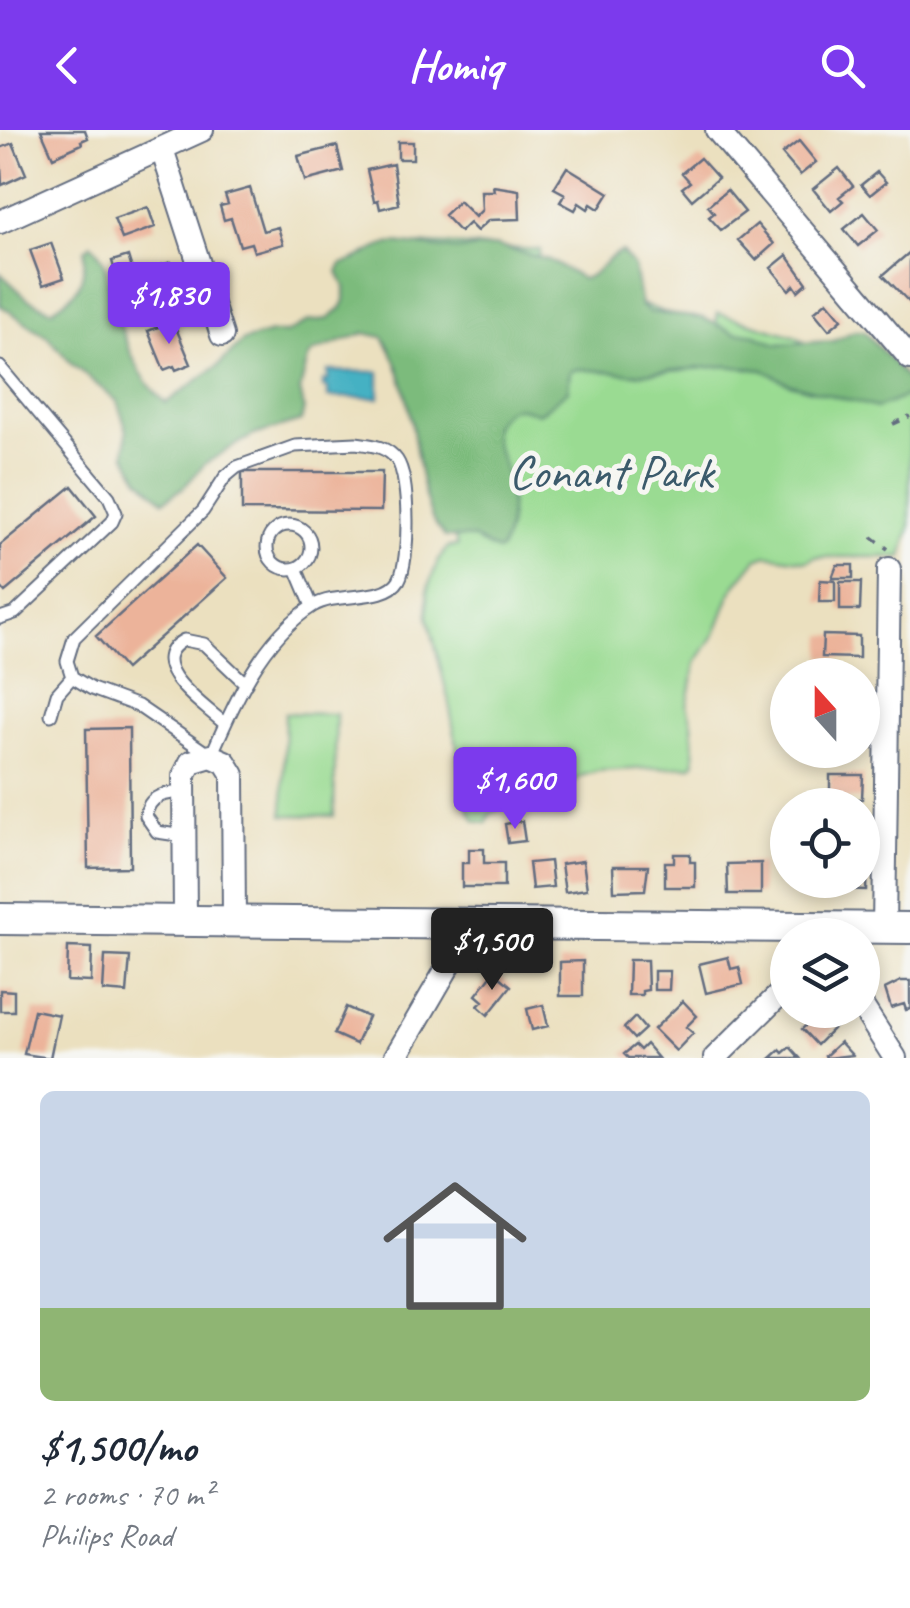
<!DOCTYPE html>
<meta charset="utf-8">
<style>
:root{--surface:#fff;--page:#f6f6f7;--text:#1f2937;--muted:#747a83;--line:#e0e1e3;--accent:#7c3aed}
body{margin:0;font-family:Caveat,sans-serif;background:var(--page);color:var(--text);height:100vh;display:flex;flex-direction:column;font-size:38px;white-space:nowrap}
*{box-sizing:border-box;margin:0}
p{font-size:32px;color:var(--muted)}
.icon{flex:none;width:55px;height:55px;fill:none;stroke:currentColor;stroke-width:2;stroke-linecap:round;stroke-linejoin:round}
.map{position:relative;height:928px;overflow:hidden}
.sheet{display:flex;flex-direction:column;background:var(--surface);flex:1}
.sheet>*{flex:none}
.needle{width:65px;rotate:339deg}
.fabs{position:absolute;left:770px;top:528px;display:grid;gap:20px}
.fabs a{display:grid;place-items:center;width:110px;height:110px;border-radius:50%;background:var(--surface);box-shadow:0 5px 15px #0003;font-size:50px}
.price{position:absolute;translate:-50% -85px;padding:0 22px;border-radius:10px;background:var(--accent);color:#fff;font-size:32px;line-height:65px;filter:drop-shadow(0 2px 5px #0008)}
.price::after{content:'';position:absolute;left:50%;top:60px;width:30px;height:22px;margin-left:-15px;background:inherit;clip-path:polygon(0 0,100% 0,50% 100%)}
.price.current{background:#222;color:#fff}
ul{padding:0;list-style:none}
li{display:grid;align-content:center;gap:20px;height:530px;padding:0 40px}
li+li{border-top:2px solid var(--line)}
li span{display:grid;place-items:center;height:310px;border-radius:15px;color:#555}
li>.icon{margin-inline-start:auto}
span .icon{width:180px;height:180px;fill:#fffc;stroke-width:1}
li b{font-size:42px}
header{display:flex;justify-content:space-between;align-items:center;height:130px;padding:0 40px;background:var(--accent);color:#fff;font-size:45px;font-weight:700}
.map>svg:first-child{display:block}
.green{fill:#9adb92;stroke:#5a8578;stroke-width:2.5}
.forest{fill:#7bbb7c;stroke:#4b756d;stroke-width:2.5}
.water{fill:#45b1c3;stroke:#307090;stroke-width:2.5}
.building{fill:#ecb39a}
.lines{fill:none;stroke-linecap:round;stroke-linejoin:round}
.lane-casing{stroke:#646d80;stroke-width:15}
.street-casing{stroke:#646d80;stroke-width:26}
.secondary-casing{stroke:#646d80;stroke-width:34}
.path{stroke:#646d80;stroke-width:4;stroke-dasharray:8 8;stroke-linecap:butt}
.lane{stroke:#fff;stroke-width:11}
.street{stroke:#fff;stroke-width:22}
.secondary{stroke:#fff;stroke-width:30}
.labels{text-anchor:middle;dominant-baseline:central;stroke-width:10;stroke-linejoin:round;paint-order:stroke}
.park-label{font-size:48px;fill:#3b5a6b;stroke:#f6f6f2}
</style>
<header><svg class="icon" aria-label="back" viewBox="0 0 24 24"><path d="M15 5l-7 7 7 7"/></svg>Homiq<svg class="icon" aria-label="search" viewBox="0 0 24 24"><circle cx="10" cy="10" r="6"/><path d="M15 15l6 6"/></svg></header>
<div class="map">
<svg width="910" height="928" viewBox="0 0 910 928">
<rect width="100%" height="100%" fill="#f6f6f2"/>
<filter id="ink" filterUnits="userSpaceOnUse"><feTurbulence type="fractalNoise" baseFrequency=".01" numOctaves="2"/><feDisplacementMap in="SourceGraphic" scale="20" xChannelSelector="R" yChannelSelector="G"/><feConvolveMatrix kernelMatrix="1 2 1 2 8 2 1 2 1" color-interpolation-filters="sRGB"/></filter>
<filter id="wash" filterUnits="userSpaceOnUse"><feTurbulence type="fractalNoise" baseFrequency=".0048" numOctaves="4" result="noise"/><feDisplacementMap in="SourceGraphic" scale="40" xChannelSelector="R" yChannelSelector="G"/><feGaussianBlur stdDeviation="2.25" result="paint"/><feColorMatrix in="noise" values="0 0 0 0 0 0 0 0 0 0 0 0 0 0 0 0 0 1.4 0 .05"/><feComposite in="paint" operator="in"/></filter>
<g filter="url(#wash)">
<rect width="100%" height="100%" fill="#ebe0bf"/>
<path class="green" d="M 430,114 L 540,120 L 538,140 L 715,199 L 718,183 L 797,207 L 859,253 L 910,266 L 910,397 L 902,427 L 815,427 L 807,431 L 767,425 L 757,429 L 732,460 L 715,504 L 696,533 L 687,576 L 692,592 L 695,632 L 691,636 L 598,641 L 581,646 L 558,665 C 545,664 534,670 521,672 L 519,669 L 490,684 L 486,693 L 475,691 L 468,677 L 448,568 L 428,487 L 427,461 L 438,430 L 448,417 L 457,416 L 383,120 Z
M 285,583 L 336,584 L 334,686 L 283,685 Z"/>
<path class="forest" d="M 396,113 L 456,120 L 497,116 L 549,130 L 582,149 C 599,145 606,126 622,122 L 634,137 L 641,176 L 649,182 L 703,188 L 735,203 L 751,203 L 776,214 L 834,211 L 854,201 L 864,201 L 910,252 L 910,265 L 877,278 L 790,254 L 763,240 L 726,236 L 633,244 L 579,239 L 570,241 L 568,260 L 542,281 L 537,283 C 517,275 507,274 494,295 C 492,312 498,319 503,333 C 513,361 513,392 501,419 L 497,421 L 472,408 L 445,407 L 433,391 C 410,332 418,262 383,207 L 364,203 L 313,222 L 308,229 L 300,260 L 304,278 L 301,291 L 254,305 L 227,320 L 205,334 L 184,357 L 164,371 L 141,350 L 125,324 L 127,301 L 117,271 L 72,234 L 48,207 L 0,175 L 0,143 L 28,169 L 51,180 C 79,163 84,154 85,120 L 91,114 C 112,135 104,145 112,170 C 124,207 136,248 166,273 L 219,235 L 243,211 L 271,203 L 287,203 L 309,191 L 328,189 L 341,179 L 345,170 L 345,157 L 338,142 L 342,134 C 363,130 375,114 396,113 Z"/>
<path class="water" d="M 328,241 L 379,242 L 379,268 L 328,267 L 328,258 L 323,257 L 323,251 L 328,251 Z"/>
<g id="blocks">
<path class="building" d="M 41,0 L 85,0 L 88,8 L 81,11 L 82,14 L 53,27 Z
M 799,11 L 816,32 L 800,45 L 782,24 Z
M 398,12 L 413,12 L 413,29 L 398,29 Z
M 13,13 L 26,44 L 2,55 L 0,18 Z
M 337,16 L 343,41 L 305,51 L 298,26 Z
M 700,28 L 718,48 L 692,70 L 682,58 L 690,52 L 682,43 Z
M 393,34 L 399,74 L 380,79 L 378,70 L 374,71 L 367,40 Z
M 567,37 L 609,63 L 599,79 L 591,74 L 588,79 L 579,73 L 575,80 L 560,72 L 565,64 L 554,58 Z
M 839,38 L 853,56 L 839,67 L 843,71 L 831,81 L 813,59 Z
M 877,42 L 886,52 L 870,65 L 861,55 Z
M 493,56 L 519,60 L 520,89 L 489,90 L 477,101 L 469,93 L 460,102 L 444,85 L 459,71 L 475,87 L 482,80 L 481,61 L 494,61 Z
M 250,58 L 263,101 L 278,97 L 283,114 L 254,122 L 251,113 L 240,116 L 231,88 L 224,90 L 220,76 L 228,74 L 225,65 Z
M 727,60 L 745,82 L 721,100 L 709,87 L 714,83 L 708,76 Z
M 148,77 L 155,97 L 122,109 L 114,89 Z
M 864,83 L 878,100 L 858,116 L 844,99 Z
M 757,94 L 774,114 L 756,130 L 738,110 Z
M 51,113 L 64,148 L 43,155 L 30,120 Z
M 910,122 L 910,173 L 883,145 Z
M 787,125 L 807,153 L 798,161 L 794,155 L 789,160 L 771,138 Z
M 128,126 L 135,149 L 119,154 L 112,131 Z
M 171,132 L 180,162 L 158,169 L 152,150 L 146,153 L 142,141 Z
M 827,171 L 842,189 L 829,200 L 814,182 Z
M 173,191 L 191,234 L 176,240 L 174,236 L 164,240 L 148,201 Z
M 242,342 L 382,342 L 381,381 L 242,380 Z
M 72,356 L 96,386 L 5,462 L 0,456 L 0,415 Z
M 197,415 L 227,448 L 125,539 L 96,506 Z
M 837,435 L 853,435 L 853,448 L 832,448 Z
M 820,450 L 835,451 L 835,472 L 819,472 Z
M 840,452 L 861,452 L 860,480 L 840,480 Z
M 823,505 L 859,506 L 859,528 L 822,527 Z
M 129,598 L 130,737 L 88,738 L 86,599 Z
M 808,620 L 855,620 L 855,625 L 808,624 Z
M 830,645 L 863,645 L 862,669 L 830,669 Z
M 522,691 L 525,711 L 508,713 L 505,694 Z
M 469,719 L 484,719 L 484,733 L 504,733 L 504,757 L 462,757 L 462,733 L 469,733 Z
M 674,724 L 690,724 L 690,732 L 695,732 L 695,757 L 665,757 L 665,732 L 674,732 Z
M 862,726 L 867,726 L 866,760 L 836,759 L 837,750 L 862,750 Z
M 550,731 L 553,757 L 532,759 L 529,733 Z
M 583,731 L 587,759 L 565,762 L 561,734 Z
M 761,733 L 761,764 L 728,764 L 727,734 Z
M 613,736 L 648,736 L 645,760 L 614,761 Z
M 68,817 L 92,818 L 91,852 L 67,851 Z
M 105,826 L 130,827 L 127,863 L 103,861 Z
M 728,827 L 731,839 L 739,837 L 743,854 L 706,863 L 699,834 Z
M 629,830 L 647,830 L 648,860 L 642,861 L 642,865 L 628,865 Z
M 583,831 L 583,866 L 560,866 L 560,832 Z
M 654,841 L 670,841 L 669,860 L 654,860 Z
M 494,842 L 511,856 L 488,885 L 478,876 L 483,871 L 476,865 Z
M 901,851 L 910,851 L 910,879 L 906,880 L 904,874 L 891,878 L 885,859 Z
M 0,860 L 14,861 L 14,881 L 0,881 Z
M 683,871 L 697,886 L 686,897 L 693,903 L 676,921 L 654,899 Z
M 543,875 L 548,896 L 532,900 L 527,879 Z
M 346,877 L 368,887 L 356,914 L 334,904 Z
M 34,880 L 59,885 L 50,928 L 24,924 Z
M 822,880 L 837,895 L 817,915 L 802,899 Z
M 635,887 L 645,899 L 634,909 L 624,898 Z
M 840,912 L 852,925 L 827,928 L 825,926 Z
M 646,914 L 658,928 L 628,928 L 624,924 L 635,915 L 640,920 Z
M 790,917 L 800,928 L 771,928 L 780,920 L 783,923 Z"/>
</g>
</g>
<g filter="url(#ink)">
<use href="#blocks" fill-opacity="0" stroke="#646d80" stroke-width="2.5"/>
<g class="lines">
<g class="lane-casing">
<path id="lane" d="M 0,237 L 109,367 L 116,383 L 112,392 L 15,483 L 0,488
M 356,313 C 371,315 387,316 397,330 C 410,349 410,430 399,450 C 385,473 337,461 313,476 C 262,508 234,573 211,626 L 138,576 L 92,559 L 72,547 L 67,531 L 74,508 L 203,381 L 225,347 L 237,337 L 295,316 Z
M267 417a22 22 0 1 1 44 0a22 22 0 1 1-44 0Z
M 296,438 L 312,476
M 51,585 L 57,564 L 72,547
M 225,594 C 205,576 140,533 184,510 L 204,514 L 246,554
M 184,662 C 166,663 148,665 146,686 L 157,702 L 184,706"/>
</g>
<g class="street-casing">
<path id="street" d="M 717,0 L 910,228
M 162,19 L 222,205
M 0,92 L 202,0
M 185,790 L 184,646 L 191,632 L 211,626 L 225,632 L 233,645 L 234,790
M 884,798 L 889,439
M 862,876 L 895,928
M 395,928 L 459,818 L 468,792
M 715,928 L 788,856"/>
</g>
<g class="secondary-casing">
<path id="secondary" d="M 0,789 L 910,798"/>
</g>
<path class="path" d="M 893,294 L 910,286
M 872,407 L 888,419"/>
<use href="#lane" class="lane"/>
<use href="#street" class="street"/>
<use href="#secondary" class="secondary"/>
</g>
</g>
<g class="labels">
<g class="park-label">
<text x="611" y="342">Conant Park</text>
</g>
</g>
</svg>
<div class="fabs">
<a><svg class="needle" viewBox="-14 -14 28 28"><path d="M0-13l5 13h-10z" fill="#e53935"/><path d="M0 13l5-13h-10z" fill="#747a83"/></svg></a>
<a><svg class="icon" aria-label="locate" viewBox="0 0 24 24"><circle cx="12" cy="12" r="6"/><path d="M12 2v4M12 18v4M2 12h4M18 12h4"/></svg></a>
<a><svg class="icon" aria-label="layers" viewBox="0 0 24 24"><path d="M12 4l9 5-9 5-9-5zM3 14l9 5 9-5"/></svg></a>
</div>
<b class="price" style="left:169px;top:217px">$1,830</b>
<b class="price" style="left:515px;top:702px">$1,600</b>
<b class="price current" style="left:492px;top:863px">$1,500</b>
</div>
<section class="sheet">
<ul>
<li><span style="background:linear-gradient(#c9d6e8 70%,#8fb573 0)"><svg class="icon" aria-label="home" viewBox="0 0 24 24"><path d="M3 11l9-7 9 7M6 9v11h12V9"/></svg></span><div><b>$1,500/mo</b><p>2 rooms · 70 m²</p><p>Philips Road</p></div></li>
</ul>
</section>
